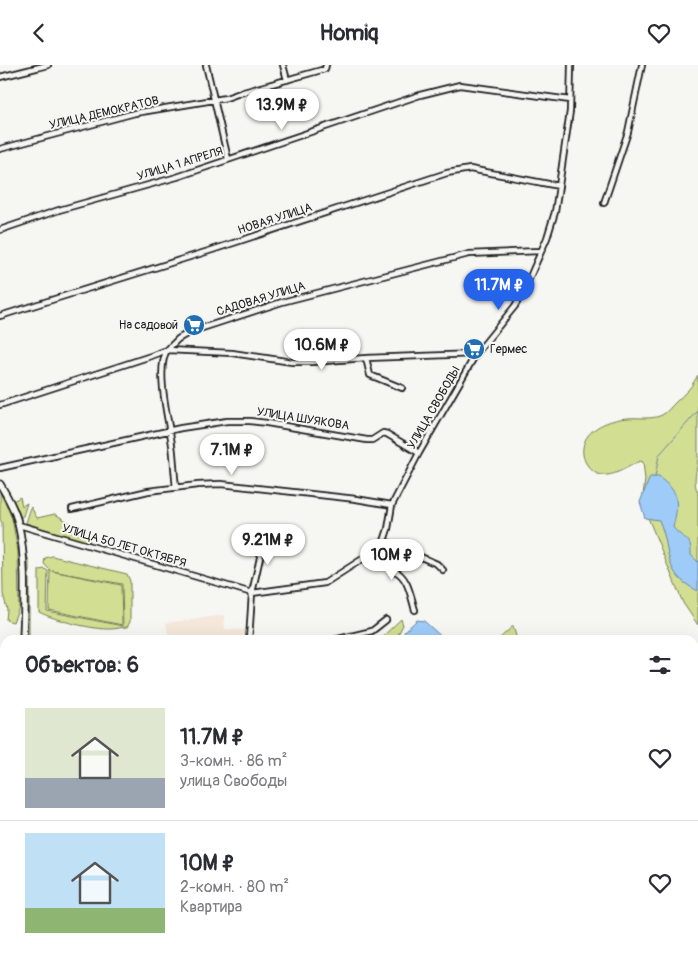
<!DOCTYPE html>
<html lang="ru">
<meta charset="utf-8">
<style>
:root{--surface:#fff;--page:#f7f7f7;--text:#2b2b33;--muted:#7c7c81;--line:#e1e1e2;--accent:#2563eb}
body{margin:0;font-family:Pangolin,sans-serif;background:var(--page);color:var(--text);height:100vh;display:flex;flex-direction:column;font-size:19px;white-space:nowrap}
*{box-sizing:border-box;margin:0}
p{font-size:16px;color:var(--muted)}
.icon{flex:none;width:28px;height:28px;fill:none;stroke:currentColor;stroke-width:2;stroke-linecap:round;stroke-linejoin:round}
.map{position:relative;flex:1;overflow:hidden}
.panel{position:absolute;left:0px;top:570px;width:699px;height:320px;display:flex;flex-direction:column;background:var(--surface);border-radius:15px 15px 0 0;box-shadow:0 5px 20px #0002}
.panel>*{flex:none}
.price{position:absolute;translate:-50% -42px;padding:0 11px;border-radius:18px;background:#fff;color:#222;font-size:16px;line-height:32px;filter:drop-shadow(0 1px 2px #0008)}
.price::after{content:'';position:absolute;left:50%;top:30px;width:15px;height:11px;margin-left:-8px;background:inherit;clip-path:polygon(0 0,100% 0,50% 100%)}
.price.active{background:var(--accent);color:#fff}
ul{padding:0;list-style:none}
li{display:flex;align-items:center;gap:15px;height:125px;padding:0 25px}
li+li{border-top:1px solid var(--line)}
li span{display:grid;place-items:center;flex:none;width:140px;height:100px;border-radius:0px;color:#555}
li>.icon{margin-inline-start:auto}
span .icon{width:60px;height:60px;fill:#fffc;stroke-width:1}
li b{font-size:21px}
h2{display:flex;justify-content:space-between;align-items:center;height:60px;padding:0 25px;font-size:21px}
header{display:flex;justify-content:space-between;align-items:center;height:65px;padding:0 25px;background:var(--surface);font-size:22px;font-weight:700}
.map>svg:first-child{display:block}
.built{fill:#f5e8da}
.green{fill:#d2de91;stroke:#777d56}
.water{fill:#9ecbf8;stroke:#6a85a0}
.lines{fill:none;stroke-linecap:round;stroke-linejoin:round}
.stream{stroke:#6a85a0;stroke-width:1}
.minor-casing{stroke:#1c1c1c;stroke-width:8}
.tertiary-casing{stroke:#1c1c1c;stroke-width:9}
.minor{stroke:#f6f6f2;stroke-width:4.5}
.tertiary{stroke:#f6f6f2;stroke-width:5.5}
.labels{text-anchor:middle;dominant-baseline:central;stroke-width:4;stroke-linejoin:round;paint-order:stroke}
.street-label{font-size:12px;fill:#1c1c1c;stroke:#f6f6f2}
.poi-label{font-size:12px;fill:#1c1c1c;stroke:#f6f6f2;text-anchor:end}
</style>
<header><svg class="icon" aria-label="back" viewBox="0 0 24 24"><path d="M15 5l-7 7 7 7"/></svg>Homiq<svg class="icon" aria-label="heart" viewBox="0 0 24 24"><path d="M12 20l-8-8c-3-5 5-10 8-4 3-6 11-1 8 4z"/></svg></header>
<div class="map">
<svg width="698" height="890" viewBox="0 0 698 890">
<rect width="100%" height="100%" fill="#f6f6f2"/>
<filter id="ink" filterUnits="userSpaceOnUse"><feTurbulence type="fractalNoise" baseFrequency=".02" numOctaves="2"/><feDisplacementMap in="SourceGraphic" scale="10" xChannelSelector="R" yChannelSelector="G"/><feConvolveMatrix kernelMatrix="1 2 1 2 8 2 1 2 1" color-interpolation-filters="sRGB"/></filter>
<g filter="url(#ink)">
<path class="built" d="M 224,550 L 225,564 L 245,565 L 245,575 L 169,575 L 166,558 Z"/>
<path class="green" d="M 698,310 C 698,338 698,366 698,393 C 697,406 692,416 698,428 L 698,560 L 683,538 L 642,438 L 645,415 L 643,397 L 640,396 C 624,403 603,421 588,401 C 584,396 582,389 583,383 C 585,363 611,354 628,353 C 638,352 652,355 662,350 C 668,347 671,341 676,337 C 678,334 682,332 684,329 C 690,324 694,317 698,310 Z
M 0,427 L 12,453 L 18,487 L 19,542 L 13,557 L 6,555 L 7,544 L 3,529 L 2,458 L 0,454 Z
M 20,432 L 22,441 L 27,438 L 23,451 L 20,453 L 13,436 Z
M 31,442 L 37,453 L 55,449 L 70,458 L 74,468 L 87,471 L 91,479 L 26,458 Z
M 24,478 L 29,497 L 29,575 L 26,575 Z
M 52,491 L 127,509 L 130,516 L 130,557 L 127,562 C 122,562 116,564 111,564 C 94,565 54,555 39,547 L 39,505 L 45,504 L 48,506 L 47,546 L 123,561 L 122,519 L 52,506 L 121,520 L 122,560 L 49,545 L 50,505 L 44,499 L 45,493 Z
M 401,554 L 403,560 L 395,575 L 379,575 Z
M 513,561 L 516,571 L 513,575 L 498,575 Z
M 27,885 L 48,885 L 49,890 L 27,890 Z
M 533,885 L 586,885 L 595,890 L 538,890 Z"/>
<path class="water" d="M 650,412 L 659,412 C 663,416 668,419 671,423 C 680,432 676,451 673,462 C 683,476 692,470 691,490 L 698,497 L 698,526 C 661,508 673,488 659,455 L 645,453 L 640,437 Z
M 417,555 L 424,556 L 445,575 L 401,575 L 405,566 Z"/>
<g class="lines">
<path class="stream" d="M 655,412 L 659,390 L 698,346"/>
<g class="minor-casing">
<path id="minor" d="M 206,0 L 228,94
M 283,0 L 287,15
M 0,12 L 48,0
M 0,84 L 135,48 L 226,33 L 240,28 L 325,4 L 326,0
M 604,138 L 628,67 L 642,0
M 0,165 L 59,145 L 177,112 L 420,30 L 460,20 L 570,35
M 0,251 L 212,185 L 447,108 L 470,104 L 559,121
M 366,293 L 370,310 L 402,323
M 0,340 L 151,291 L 167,285 L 178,274 L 190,267 L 282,237 L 469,189 L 540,186
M 0,403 L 181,363 L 227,356 L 250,356 L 267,358 L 367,375 L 372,375 L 383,368 L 387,369 L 419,388
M 176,422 C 174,408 174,394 172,380 C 169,356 155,306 167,285 L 232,288 L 292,297 L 312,297 L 366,293 L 476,289
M 72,444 L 148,426 L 198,420 L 221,419 L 356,434 L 392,440
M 19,460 L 252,528 L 325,518 L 378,484 L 384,476 L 388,464 L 392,440 L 419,388 L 476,289 L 515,241 L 526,221 L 547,173 L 555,147 L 559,121 L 570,46 L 571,0
M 384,476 L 437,499 L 443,505
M 378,484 L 394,506 C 408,510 411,533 415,545
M 249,575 L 252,528 L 261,488 L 266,482 L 268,470
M 334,575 L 372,566 L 386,555
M 0,764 L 5,764
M 341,885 L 341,890
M 422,885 L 426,890"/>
</g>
<g class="tertiary-casing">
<path id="tertiary" d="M 0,419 C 7,431 15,444 18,458 C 27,495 24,537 23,575
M 53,885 L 53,890"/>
</g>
<use href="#minor" class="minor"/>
<use href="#tertiary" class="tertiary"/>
</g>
</g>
<defs>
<g id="supermarket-disc" transform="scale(1.125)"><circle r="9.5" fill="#1f6fb2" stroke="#f6f6f2"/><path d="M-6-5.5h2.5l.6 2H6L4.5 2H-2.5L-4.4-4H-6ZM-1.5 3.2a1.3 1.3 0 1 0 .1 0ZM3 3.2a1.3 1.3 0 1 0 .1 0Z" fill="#fff"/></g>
</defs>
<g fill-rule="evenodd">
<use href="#supermarket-disc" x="194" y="260"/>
<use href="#supermarket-disc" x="474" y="284"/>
</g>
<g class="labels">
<g class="street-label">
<text transform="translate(104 48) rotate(-13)">УЛИЦА ДЕМОКРАТОВ</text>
<text transform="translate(180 99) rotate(-17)">УЛИЦА 1 АПРЕЛЯ</text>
<text transform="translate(275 154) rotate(-18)">НОВАЯ УЛИЦА</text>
<text transform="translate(261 234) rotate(-17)">САДОВАЯ УЛИЦА</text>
<text transform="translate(434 343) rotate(-60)">УЛИЦА СВОБОДЫ</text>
<text transform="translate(303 354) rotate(9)">УЛИЦА ШУЯКОВА</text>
<text transform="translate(124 481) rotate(16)">УЛИЦА 50 ЛЕТ ОКТЯБРЯ</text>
</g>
<g class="poi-label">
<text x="178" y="260">На садовой</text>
<text x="490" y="284" text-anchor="start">Гермес</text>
</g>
</g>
</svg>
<b class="price" style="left:282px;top:66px">13.9M ₽</b>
<b class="price active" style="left:499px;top:246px">11.7M ₽</b>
<b class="price" style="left:322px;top:306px">10.6M ₽</b>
<b class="price" style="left:232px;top:411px">7.1M ₽</b>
<b class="price" style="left:268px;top:501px">9.21M ₽</b>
<b class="price" style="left:392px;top:516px">10M ₽</b>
<section class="panel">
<h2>Объектов: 6<svg class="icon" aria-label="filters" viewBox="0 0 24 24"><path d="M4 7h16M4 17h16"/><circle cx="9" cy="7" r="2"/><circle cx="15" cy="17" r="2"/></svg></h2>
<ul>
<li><span style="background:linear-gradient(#dfe7d0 70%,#9aa5b1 0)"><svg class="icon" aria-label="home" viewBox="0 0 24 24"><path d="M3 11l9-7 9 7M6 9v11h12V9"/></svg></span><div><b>11.7M ₽</b><p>3-комн. · 86 m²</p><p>улица Свободы</p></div><svg class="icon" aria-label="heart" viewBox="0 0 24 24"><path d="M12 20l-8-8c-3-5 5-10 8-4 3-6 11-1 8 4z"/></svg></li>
<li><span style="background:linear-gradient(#bfe0f5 75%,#8fb573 0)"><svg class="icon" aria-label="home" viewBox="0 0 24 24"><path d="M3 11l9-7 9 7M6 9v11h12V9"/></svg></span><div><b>10M ₽</b><p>2-комн. · 80 m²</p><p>Квартира</p></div><svg class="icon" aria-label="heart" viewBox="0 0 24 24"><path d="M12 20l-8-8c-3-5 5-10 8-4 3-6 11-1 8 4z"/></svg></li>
</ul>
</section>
</div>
